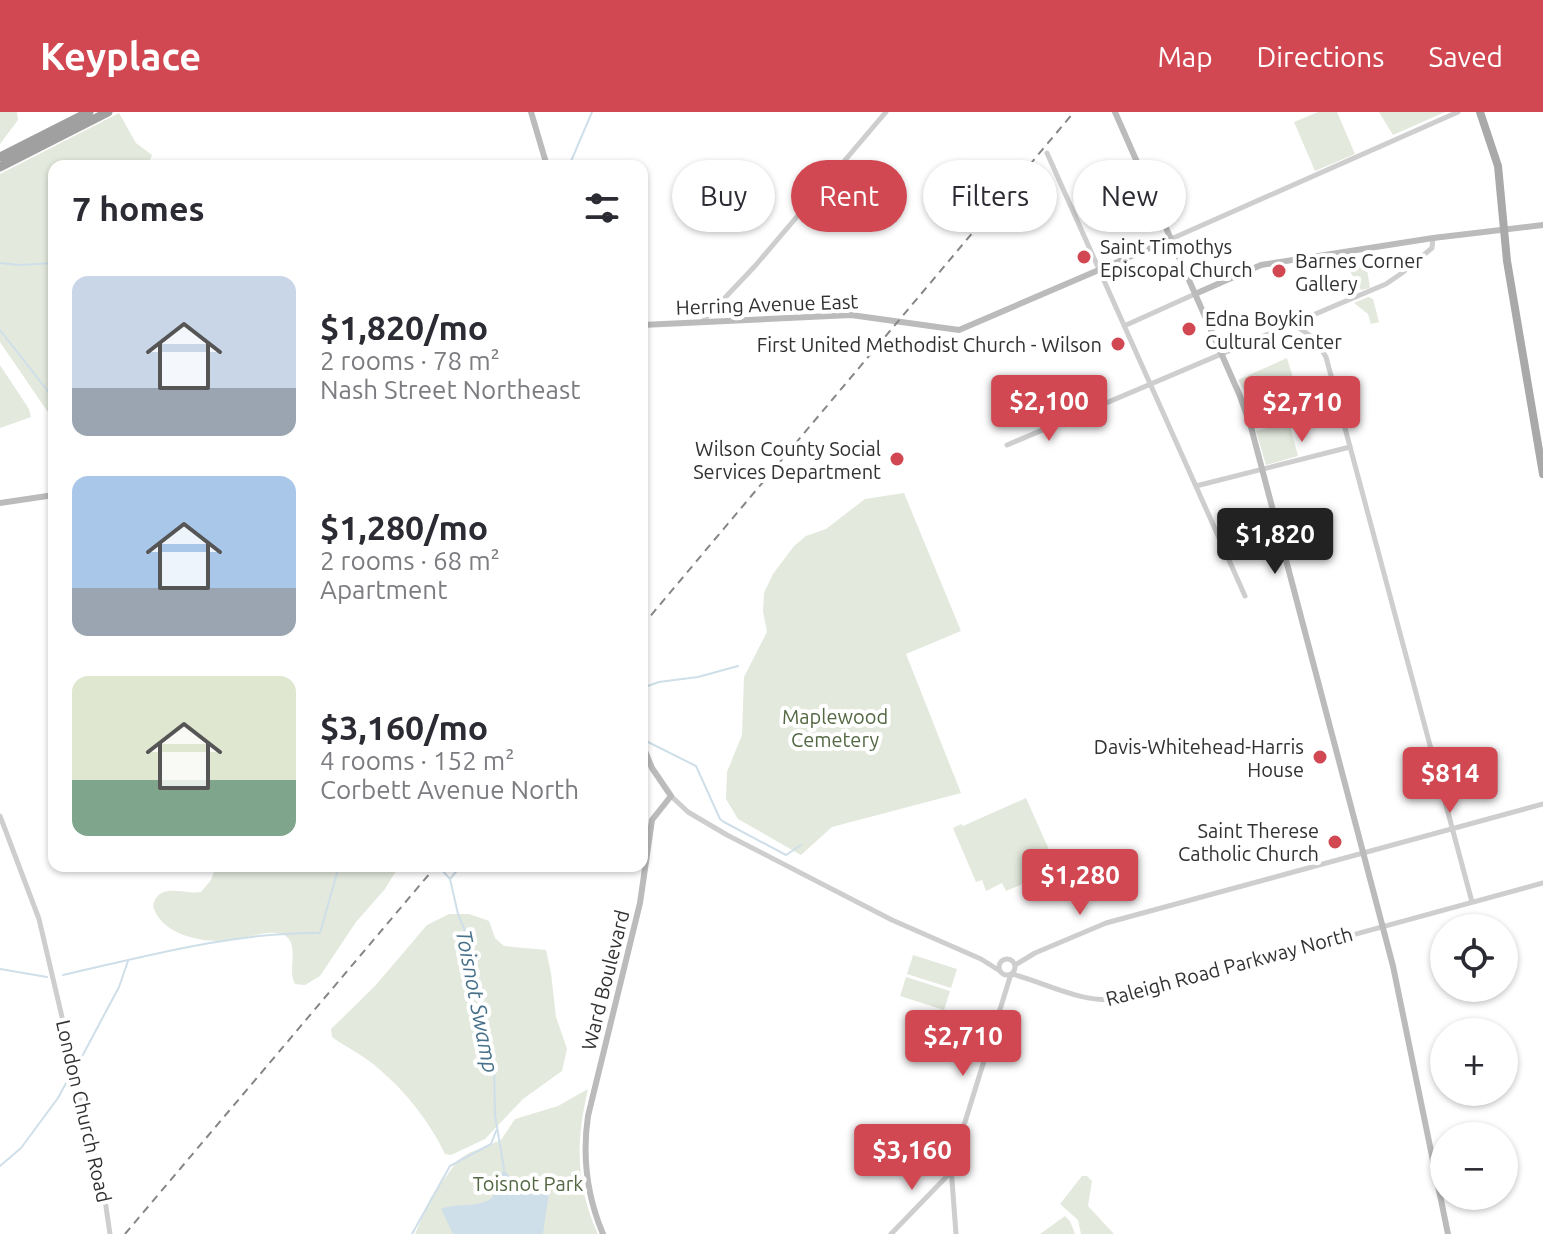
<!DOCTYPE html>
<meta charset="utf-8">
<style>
:root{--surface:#fff;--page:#f2f2f3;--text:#2b2b33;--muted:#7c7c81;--accent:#d24852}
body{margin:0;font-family:Ubuntu,sans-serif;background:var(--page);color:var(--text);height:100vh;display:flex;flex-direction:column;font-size:30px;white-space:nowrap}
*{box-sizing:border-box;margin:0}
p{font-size:26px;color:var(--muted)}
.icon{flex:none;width:44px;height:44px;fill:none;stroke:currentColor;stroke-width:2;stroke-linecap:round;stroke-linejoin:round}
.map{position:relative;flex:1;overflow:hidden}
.sheet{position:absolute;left:48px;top:48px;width:600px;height:712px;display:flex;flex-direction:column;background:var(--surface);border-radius:16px;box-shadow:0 2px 6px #0004}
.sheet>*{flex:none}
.hud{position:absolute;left:672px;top:48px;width:750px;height:72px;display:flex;gap:16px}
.controls{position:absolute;left:1430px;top:802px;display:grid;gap:16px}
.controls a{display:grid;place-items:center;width:88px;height:88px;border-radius:50%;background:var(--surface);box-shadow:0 2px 6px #0004;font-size:40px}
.price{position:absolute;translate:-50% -68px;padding:0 18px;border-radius:8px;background:var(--accent);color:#fff;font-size:26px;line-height:52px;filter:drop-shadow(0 2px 4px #0008)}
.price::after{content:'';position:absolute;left:50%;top:48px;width:24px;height:18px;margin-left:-12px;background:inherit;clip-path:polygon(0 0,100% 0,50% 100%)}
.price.selected{background:#222;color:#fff}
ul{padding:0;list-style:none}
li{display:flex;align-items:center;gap:24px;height:200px;padding:0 24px}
li span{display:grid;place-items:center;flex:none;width:224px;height:160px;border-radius:16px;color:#555}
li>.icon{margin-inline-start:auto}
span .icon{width:96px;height:96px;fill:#fffc;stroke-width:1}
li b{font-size:34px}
h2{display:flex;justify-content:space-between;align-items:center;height:96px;padding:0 24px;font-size:34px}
.tag{padding:0 28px;border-radius:36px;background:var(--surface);box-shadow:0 2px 6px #0004;font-size:28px;line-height:72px}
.tag.selected{background:var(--accent);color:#fff}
header{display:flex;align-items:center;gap:48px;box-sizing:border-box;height:112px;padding:0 40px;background:var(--accent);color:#fff}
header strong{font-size:38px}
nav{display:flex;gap:44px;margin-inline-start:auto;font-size:28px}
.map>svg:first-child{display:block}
.green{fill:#e3e9dd}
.water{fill:#cfdfe9}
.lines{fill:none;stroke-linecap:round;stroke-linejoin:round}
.stream{stroke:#cfdfe9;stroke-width:2}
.tertiary{stroke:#cecece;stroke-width:5}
.secondary{stroke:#bbb;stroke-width:6}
.primary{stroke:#a9a9a9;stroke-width:8}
.trunk{stroke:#a0a0a0;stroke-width:9}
.rail{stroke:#868686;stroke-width:2;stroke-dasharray:8 6;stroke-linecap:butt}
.poi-dot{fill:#d24852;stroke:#fff;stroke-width:3}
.labels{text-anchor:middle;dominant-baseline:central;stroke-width:8;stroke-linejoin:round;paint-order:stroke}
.poi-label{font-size:20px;fill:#313131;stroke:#fff;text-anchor:end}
.street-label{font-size:20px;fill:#313131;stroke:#fff}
.park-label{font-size:20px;fill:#546843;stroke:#fff}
.water-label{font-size:22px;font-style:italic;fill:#47708a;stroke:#fff}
</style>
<header>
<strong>Keyplace</strong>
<nav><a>Map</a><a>Directions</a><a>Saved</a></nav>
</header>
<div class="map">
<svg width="1543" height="1122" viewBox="0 0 1543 1122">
<rect width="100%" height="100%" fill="#fff"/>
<path class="green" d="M 0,0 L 17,0 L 18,8 L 0,32 Z
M 1318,0 L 1337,0 L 1355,42 L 1315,59 L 1294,10 Z
M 1379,0 L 1445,0 L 1393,23 Z
M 119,1 L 136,31 L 152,43 L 150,48 L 130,54 L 54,54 L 54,309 L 0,230 L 0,62 Z
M 1366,151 L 1370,176 L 1361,178 L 1351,161 L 1351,154 Z
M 1368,185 L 1373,187 L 1379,210 L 1371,212 L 1368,202 L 1354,191 Z
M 1287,246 L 1300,289 L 1294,291 L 1288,278 L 1281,280 L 1272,264 L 1244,278 L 1238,268 Z
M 0,253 L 29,297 L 31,305 L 0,316 Z
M 1289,310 L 1298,344 L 1266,353 L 1256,319 Z
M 904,381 L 961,519 L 906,542 L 961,681 L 832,715 L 801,743 L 738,707 L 726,687 L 727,660 L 742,623 L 744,565 L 767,520 L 763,499 L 764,481 L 773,462 L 794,434 L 806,424 L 826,417 L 865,387 Z
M 1026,686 L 1050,740 L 1047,741 L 1051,750 L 1039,755 L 1042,764 L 1006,779 L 1002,771 L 986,779 L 982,768 L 976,770 L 953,716 L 961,712 L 963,714 Z
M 216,754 L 399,754 L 385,777 L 356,810 L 320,864 L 305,873 L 295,872 C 287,859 299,836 287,825 C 275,815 248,826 233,828 C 206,832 161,824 153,794 C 158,769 184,783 201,780 L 211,768 Z
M 449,802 L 469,802 L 489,809 L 495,826 L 504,834 L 546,838 L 551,861 L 556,905 L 567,937 L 562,959 L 523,987 L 485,1027 L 451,1043 L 445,1042 C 429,1009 407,981 379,957 C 365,944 347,936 332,925 L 331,917 L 375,874 L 427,813 Z
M 913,843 L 957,857 L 951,876 L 907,862 Z
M 906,865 L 950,879 L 944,898 L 900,884 Z
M 588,977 C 576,1029 575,1072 598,1122 L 415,1122 L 431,1085 L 458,1048 L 469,1041 L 501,1028 L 515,1007 L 558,994 Z
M 1082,1064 L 1087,1064 L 1092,1069 L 1088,1094 L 1114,1122 L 1081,1122 L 1078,1108 L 1060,1092 Z
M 1065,1104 L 1070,1109 L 1075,1122 L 1040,1122 Z"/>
<path class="water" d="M 504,1058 L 525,1082 L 549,1081 L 543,1122 L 453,1122 L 441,1097 C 458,1090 478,1097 493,1085 L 495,1069 Z"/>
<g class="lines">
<path class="stream" d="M 569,54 L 592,0
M 0,151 L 20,153 L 54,151
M 0,218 L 54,287
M 642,576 L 659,570 L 698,565 L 738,554
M 642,627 L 696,654 L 720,707 L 724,710 L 786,743 L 801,733
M 441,757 L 450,767 L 458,802 L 470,831 L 479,871 L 494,947 L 495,1003 L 504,1057
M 450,767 L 460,755 L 466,754
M 0,857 L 47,865
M 63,863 C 147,844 233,820 320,821 L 339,754
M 78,952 L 119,875 L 128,849
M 0,1054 L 21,1036 L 58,986 L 72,960
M 412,1122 L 450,1054 L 491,1032 L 496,1019"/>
<path class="tertiary" d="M 1047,41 L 1245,484
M 1171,127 L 1458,0
M 703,209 L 755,154 L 886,0
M 1292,211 L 1315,227 L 1326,245 L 1472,790
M 1124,214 L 1195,182
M 1007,333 L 1386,172 L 1402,161 L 1432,136 L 1433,126
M 1196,374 L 1350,335
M 671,684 L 688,700 L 727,723 L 892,808 L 981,847 L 1000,859
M 0,704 L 39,807 L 105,1088 L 110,1122
M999 855a8 8 0 1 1 16 0a8 8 0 1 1-16 0Z
M 1015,853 L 1035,841 L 1106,811 L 1543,692
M 1012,862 C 1046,871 1083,892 1118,887 L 1543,771
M 891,1122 L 950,1061
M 956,1122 L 951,1055 L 1011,862"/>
<path class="secondary" d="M 531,0 L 547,54
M 1115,0 L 1240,284 L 1251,315 L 1393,854 L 1448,1122
M 1195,182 L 1261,153 L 1433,126 L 1543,113
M 642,213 L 851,203 L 959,218 L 1171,127
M 0,391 L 54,383
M 642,686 L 646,732
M 603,1122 C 587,1084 582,1045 588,1004 L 640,791 L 652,708 L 671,684 L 652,656 L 642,632"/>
<path class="primary" d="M 1480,0 L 1498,54 L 1507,149 L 1543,362"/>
<path class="trunk" d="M 0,45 L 89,0
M 0,55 L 108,0"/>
<path class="rail" d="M 642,514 L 1074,0
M 125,1122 L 436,754"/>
</g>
<g class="poi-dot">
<circle cx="1084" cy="145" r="8"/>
<circle cx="1279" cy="159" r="8"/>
<circle cx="1189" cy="217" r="8"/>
<circle cx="1118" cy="232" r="8"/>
<circle cx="897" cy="347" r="8"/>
<circle cx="1320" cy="645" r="8"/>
<circle cx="1335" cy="730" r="8"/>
</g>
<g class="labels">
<g class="poi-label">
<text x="1100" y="134" text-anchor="start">Saint Timothys<tspan x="1100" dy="23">Episcopal Church</tspan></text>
<text x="1295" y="148" text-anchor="start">Barnes Corner<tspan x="1295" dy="23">Gallery</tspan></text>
<text x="1205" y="206" text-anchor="start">Edna Boykin<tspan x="1205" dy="23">Cultural Center</tspan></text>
<text x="1102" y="232">First United Methodist Church - Wilson</text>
<text x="881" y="336">Wilson County Social<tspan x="881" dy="23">Services Department</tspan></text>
<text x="1304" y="634">Davis-Whitehead-Harris<tspan x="1304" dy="23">House</tspan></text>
<text x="1319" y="718">Saint Therese<tspan x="1319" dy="23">Catholic Church</tspan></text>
</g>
<g class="street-label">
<text transform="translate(767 192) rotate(-2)">Herring Avenue East</text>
<text transform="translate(1229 854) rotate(-15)">Raleigh Road Parkway North</text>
<text transform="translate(605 868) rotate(-76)">Ward Boulevard</text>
<text transform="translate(84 999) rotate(77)">London Church Road</text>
</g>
<g class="park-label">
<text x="835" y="604">Maplewood<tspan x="835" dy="23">Cemetery</tspan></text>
<text x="528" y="1071">Toisnot Park</text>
</g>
<g class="water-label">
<text transform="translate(478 889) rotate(79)">Toisnot Swamp</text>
</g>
</g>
</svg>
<div class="controls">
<a><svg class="icon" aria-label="locate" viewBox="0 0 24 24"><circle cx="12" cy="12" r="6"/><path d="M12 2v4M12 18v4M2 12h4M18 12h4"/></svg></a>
<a>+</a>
<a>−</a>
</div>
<b class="price" style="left:1049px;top:331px">$2,100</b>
<b class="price" style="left:1302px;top:332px">$2,710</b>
<b class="price selected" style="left:1275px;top:464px">$1,820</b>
<b class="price" style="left:1450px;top:703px">$814</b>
<b class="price" style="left:1080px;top:805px">$1,280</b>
<b class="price" style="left:963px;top:966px">$2,710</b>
<b class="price" style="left:912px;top:1080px">$3,160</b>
<div class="hud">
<a class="tag">Buy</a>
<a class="tag selected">Rent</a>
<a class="tag">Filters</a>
<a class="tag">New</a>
</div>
<section class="sheet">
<h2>7 homes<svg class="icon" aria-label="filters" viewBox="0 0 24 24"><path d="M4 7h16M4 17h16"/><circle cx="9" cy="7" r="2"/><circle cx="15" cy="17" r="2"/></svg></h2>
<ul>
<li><span style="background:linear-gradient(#c9d6e8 70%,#9aa5b1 0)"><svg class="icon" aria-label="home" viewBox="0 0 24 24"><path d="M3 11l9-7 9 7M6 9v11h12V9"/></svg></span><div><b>$1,820/mo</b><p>2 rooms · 78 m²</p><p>Nash Street Northeast</p></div></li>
<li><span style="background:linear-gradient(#a9c7e8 70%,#9aa5b1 0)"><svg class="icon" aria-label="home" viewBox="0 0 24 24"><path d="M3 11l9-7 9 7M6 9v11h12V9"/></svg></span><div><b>$1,280/mo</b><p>2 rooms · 68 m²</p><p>Apartment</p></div></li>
<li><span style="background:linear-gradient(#dfe7d0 65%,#7fa58c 0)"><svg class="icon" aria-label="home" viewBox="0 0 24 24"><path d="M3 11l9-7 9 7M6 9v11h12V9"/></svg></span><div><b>$3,160/mo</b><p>4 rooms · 152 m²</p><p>Corbett Avenue North</p></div></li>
</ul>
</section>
</div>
